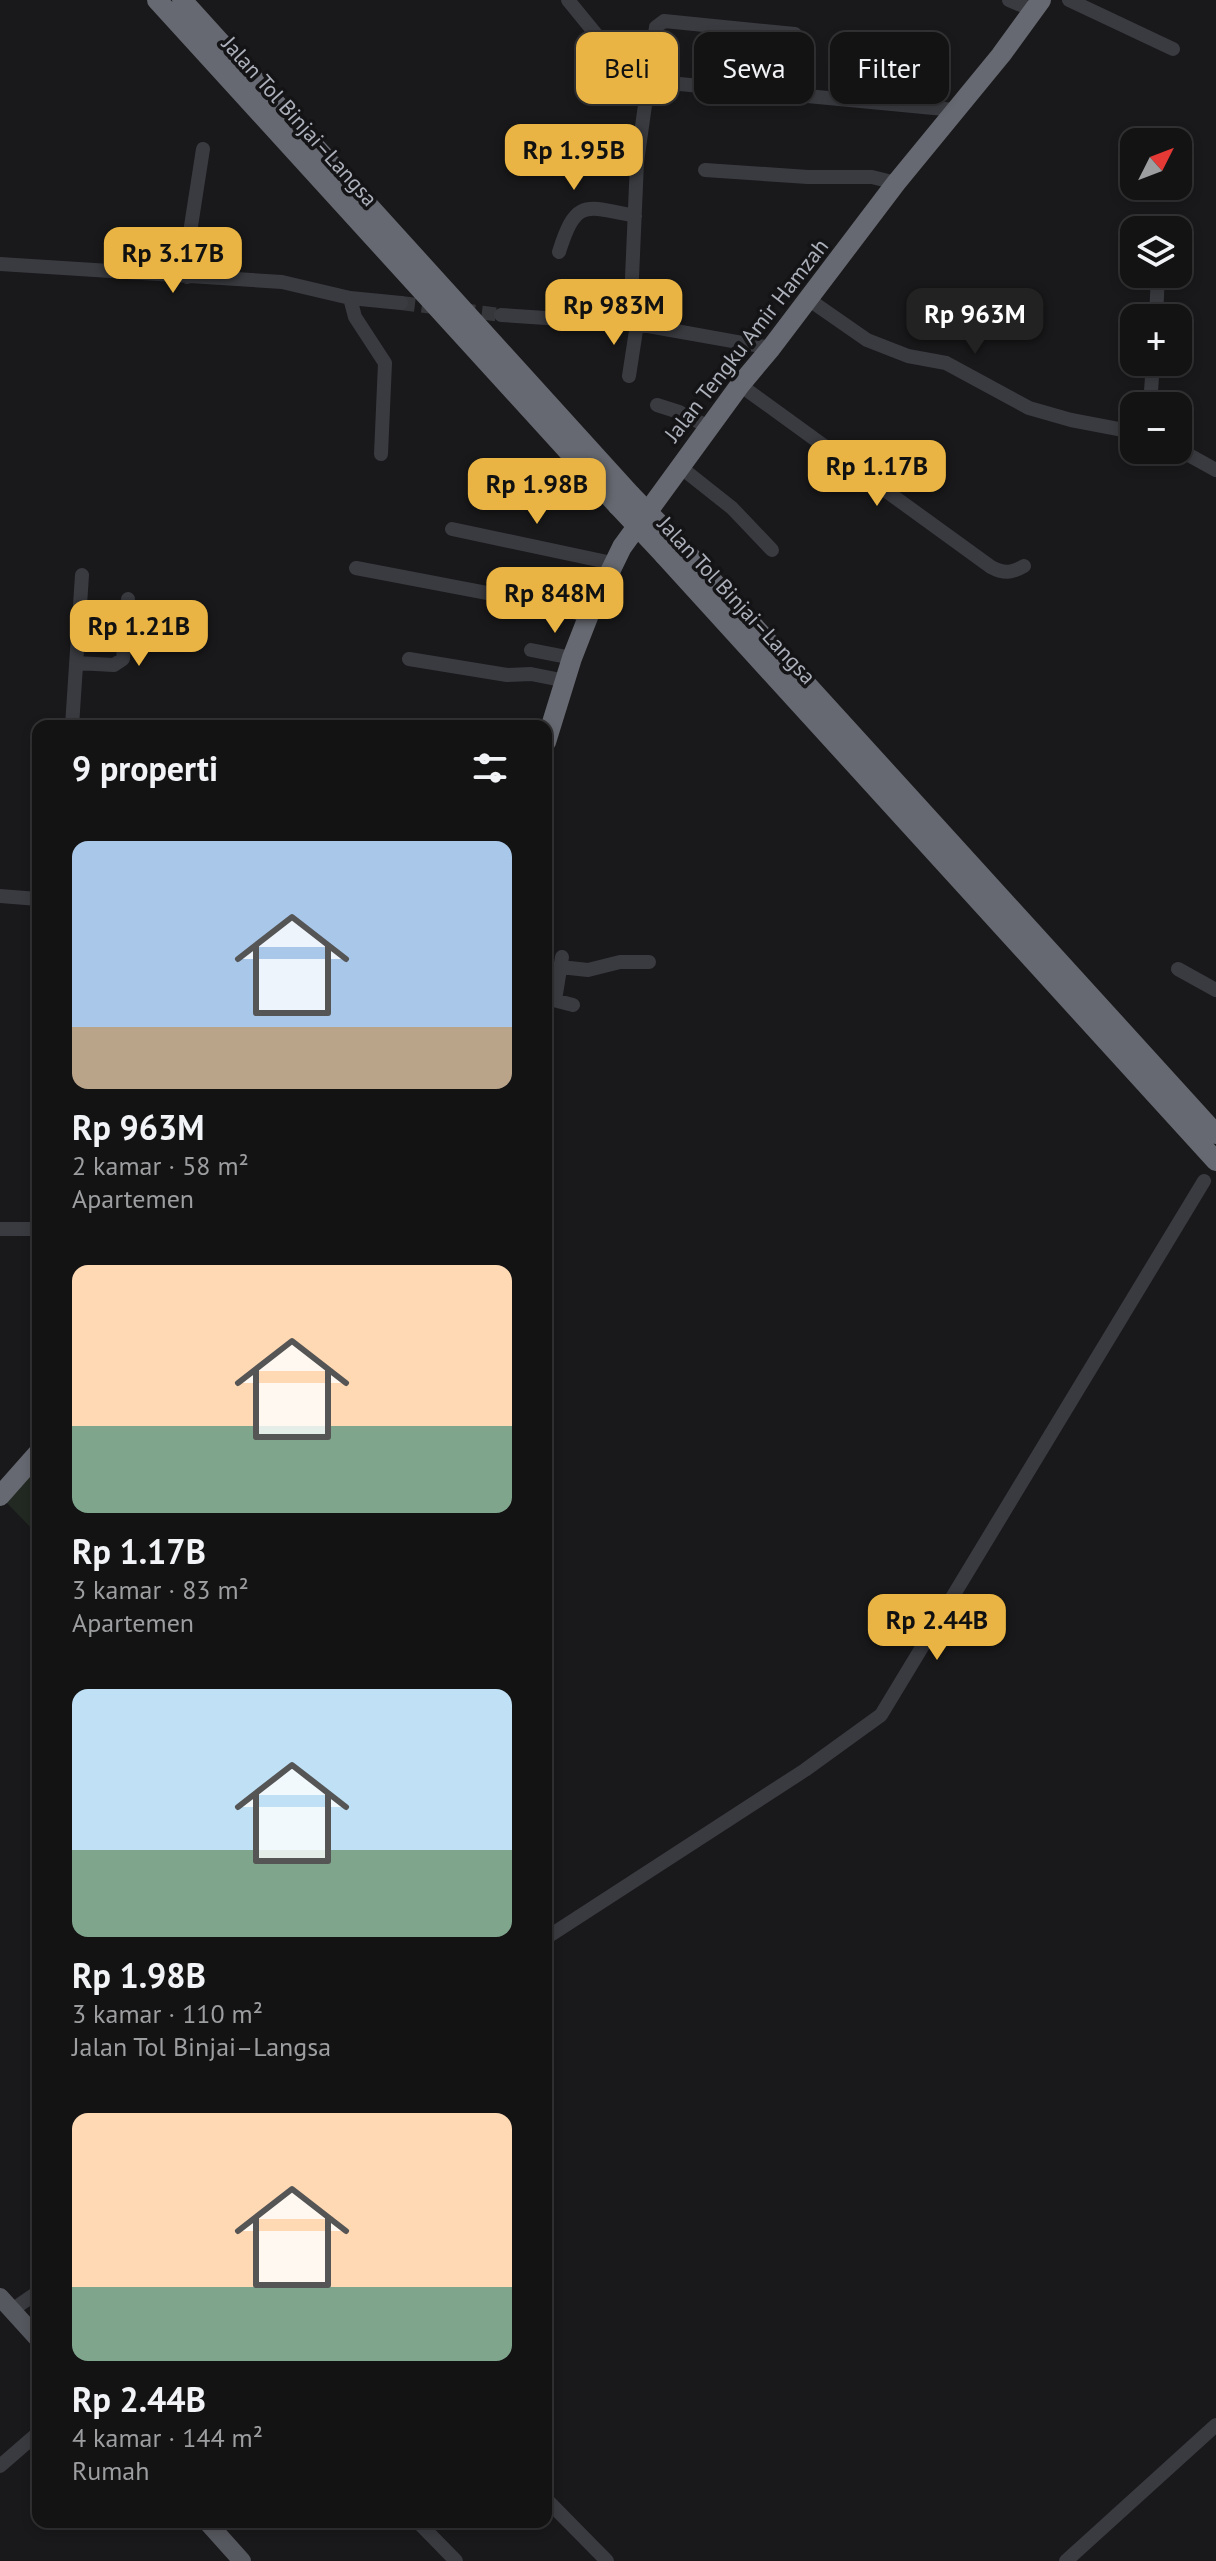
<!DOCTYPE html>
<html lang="id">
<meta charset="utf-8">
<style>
:root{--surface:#131314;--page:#202022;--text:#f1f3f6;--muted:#9d9ea0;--line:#323234;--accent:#e9b443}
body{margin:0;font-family:"PT Sans",sans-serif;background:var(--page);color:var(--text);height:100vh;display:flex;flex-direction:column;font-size:30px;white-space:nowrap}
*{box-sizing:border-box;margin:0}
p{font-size:26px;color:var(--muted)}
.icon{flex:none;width:44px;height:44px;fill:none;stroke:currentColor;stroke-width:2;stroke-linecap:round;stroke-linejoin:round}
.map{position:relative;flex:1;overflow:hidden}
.sheet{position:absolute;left:32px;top:720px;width:520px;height:1808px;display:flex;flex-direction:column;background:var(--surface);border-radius:16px;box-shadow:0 4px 12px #0003,0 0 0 2px var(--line)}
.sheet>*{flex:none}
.banner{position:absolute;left:576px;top:32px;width:520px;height:72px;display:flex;gap:16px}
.needle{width:52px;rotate:48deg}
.controls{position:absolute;left:1120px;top:128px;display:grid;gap:16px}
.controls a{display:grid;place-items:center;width:72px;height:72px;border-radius:16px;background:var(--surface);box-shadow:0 4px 12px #0003,0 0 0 2px var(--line);font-size:40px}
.price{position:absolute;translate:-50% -68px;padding:0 18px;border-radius:16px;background:var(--accent);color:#111;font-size:26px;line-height:52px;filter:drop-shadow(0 2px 4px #0008)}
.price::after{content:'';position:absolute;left:50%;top:48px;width:24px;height:18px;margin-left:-12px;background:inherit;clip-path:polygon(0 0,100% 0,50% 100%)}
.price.selected{background:#222;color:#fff}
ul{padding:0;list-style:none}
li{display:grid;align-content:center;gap:16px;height:424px;padding:0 40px}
li span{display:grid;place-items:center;height:248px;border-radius:16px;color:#555}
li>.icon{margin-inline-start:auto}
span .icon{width:144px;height:144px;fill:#fffc;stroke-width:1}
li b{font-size:34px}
h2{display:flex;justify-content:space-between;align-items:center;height:96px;padding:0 40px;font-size:34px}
.pill{padding:0 28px;border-radius:16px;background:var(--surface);box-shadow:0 4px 12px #0003,0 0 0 2px var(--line);font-size:28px;line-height:72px}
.pill.selected{background:var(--accent);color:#111}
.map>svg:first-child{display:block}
.green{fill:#212922}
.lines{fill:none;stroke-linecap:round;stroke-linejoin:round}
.minor-tunnel{stroke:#36373b;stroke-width:14;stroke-dasharray:14 7;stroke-linecap:butt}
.minor{stroke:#3a3b40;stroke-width:14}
.major{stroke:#56585f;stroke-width:18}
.highway{stroke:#666971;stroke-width:20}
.highway-bridge{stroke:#666971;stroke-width:20}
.labels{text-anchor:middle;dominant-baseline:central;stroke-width:7;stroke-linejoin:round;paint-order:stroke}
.street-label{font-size:22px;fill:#acb0ba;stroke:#141416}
</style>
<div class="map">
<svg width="1216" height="2561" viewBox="0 0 1216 2561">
<rect width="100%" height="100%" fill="#19191b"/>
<path class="green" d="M 38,1465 L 38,1535 L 6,1502 Z"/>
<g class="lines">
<path class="minor-tunnel" d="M 401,303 L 441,308
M 461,310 L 501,315"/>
<path class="minor" d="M 568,0 L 599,38 L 648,81 L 955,110
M 1009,0 L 1035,11
M 1069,0 L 1173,49
M 705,170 L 808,177 L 872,177 L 896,183
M 559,252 C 576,198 585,206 635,216
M 0,264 L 282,282 L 350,298 L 401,303
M 187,277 L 191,226 L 203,149
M 350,298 L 355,317 L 385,363 L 381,454
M 808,299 L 867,340 L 908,356 L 946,363 L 1029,408 L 1071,420 L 1134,432
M 501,315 L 637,324 L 771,348
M 1156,318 L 1158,274
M 630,324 L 637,162 L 656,27 L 664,21 L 795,34
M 629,376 L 637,324
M 740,385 L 991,567 C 1004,574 1012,573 1024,566
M 657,405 L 679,412 L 709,427
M 1150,406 L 1153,362
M 1178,449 L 1216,470
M 679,466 L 732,508 L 772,550
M 452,529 L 612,563
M 356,568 L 556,606 L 588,617
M 531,650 L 572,658
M 409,659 L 507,675 L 531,674 L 566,681
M 76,663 L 114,665 L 123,659 L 128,599
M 72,726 L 82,575
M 0,896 L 38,899
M 560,967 L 588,970 L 620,962 L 649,962
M 1178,969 L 1216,990
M 546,998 L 573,1005
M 555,1000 L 562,957
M 0,1229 L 38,1229
M 546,1938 L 805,1770 L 881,1715 L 1204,1181
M 12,2310 L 38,2292
M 0,2466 L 38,2433
M 546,2499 L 607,2561
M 418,2522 L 456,2561
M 1066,2561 L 1216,2425"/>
<path class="major" d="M 0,2297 L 38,2339
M 207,2522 L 242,2561"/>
<path class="highway" d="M 157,0 L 618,506
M 182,0 L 631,495
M 678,543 L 1216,1134
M 664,555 L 1216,1161
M 546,742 L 572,658 L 588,617 L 622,547 L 740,385 L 771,348 L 896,183 L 1001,55 L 1041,0
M 0,1496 L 38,1453"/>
<path class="highway-bridge" d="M 631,495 L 678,543
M 618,506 L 664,555"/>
</g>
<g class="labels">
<g class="street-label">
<text transform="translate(300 121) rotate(48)">Jalan Tol Binjai–Langsa</text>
<text transform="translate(746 340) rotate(-52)">Jalan Tengku Amir Hamzah</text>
<text transform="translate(737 600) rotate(47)">Jalan Tol Binjai–Langsa</text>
</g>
</g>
</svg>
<div class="controls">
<a><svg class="needle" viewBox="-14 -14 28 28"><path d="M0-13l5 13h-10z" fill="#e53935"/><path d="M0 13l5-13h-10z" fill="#9d9ea0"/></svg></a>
<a><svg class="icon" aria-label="layers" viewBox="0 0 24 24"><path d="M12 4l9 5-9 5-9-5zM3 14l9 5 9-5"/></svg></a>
<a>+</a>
<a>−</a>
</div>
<b class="price" style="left:574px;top:192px">Rp 1.95B</b>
<b class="price" style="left:173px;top:295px">Rp 3.17B</b>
<b class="price" style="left:614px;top:347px">Rp 983M</b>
<b class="price selected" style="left:975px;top:356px">Rp 963M</b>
<b class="price" style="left:877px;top:508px">Rp 1.17B</b>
<b class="price" style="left:537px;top:526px">Rp 1.98B</b>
<b class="price" style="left:555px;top:635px">Rp 848M</b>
<b class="price" style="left:139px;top:668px">Rp 1.21B</b>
<b class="price" style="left:937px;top:1662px">Rp 2.44B</b>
<div class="banner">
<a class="pill selected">Beli</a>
<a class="pill">Sewa</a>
<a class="pill">Filter</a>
</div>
<section class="sheet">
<h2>9 properti<svg class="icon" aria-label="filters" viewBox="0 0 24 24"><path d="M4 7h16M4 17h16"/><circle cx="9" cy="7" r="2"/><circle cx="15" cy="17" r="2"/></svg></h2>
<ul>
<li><span style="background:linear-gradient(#a9c7e8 75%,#b9a48a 0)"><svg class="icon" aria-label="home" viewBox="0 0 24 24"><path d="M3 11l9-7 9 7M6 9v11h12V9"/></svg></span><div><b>Rp 963M</b><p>2 kamar · 58 m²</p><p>Apartemen</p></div></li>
<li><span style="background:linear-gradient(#ffd9b3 65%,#7fa58c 0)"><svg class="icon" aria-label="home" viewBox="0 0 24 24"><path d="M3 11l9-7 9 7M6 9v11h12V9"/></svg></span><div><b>Rp 1.17B</b><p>3 kamar · 83 m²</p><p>Apartemen</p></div></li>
<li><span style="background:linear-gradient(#bfe0f5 65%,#7fa58c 0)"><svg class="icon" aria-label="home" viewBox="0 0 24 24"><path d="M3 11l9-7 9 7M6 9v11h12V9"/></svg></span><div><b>Rp 1.98B</b><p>3 kamar · 110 m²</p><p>Jalan Tol Binjai–Langsa</p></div></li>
<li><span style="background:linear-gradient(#ffd9b3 70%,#7fa58c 0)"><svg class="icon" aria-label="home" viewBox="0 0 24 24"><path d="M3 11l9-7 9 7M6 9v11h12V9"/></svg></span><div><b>Rp 2.44B</b><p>4 kamar · 144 m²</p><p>Rumah</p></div></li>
</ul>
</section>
</div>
